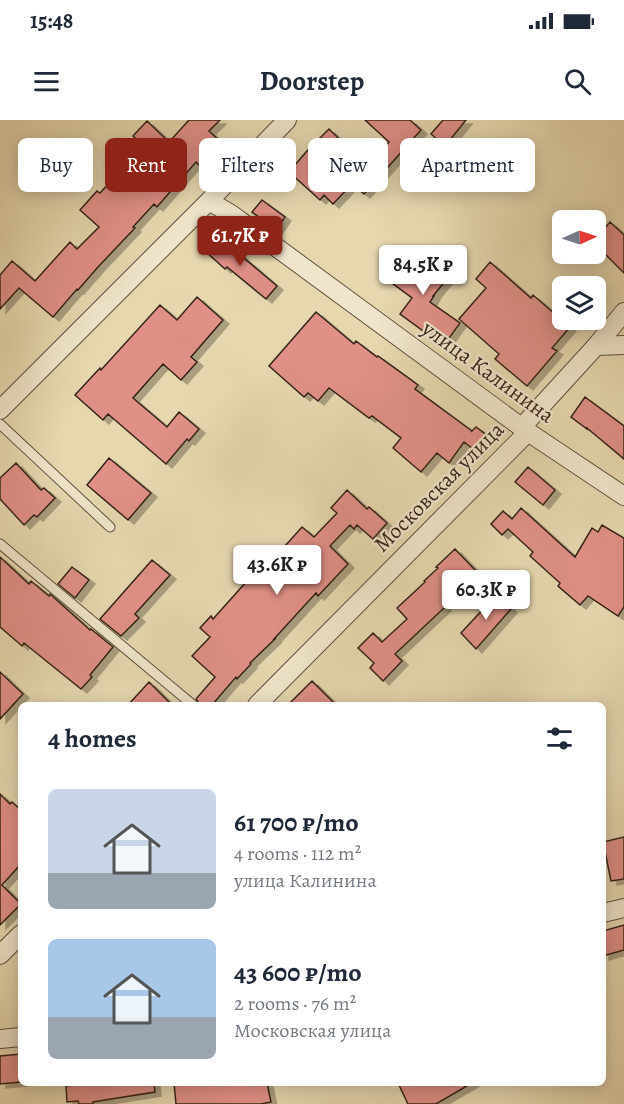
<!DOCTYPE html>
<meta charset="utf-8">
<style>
:root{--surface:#fff;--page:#f2f2f3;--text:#1f2937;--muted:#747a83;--accent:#8f2418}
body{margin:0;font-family:Alegreya,serif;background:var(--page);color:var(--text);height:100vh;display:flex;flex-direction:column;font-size:22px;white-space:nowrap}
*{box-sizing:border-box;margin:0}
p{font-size:20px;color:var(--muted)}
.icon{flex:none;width:33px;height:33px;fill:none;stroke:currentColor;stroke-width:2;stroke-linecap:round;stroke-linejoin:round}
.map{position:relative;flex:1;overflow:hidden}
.drawer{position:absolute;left:18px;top:582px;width:588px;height:384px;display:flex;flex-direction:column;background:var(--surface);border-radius:9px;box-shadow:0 3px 15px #0003}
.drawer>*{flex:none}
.hud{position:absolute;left:18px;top:18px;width:588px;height:54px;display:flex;gap:12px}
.needle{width:39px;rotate:87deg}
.tools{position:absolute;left:552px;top:90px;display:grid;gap:12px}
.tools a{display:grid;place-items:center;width:54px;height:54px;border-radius:9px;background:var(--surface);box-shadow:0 3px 15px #0003;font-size:30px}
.price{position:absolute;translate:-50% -51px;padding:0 14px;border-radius:6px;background:#fff;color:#222;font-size:20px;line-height:39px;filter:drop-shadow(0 2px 3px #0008)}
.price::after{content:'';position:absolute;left:50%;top:36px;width:18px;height:14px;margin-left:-9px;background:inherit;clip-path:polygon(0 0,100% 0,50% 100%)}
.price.selected{background:var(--accent);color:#fff}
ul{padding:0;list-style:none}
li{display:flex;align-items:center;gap:18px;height:150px;padding:0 30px}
li span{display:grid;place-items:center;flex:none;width:168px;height:120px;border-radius:9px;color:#555}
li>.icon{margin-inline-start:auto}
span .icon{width:72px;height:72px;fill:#fffc;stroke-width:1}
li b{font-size:26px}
h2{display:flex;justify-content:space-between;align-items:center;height:72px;padding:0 30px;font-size:26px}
.chip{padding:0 21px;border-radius:9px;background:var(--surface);box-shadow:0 3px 15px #0003;font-size:21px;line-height:54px}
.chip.selected{background:var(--accent);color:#fff}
.status{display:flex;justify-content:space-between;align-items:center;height:42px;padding:0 30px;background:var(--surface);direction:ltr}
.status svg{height:16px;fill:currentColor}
header{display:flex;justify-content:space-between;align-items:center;height:78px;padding:0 30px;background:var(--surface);font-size:27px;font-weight:600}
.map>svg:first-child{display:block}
.building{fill:#e09087;stroke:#342419;stroke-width:1.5;filter:url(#shadow)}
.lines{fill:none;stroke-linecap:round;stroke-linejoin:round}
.lane-casing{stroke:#60513e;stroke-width:11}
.street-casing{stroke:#60513e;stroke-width:20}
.lane{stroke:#efe5cb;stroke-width:9}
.street{stroke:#efe5cb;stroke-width:18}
.labels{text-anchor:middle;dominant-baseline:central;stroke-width:4.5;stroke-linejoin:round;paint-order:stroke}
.street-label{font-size:22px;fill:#342419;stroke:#efe5cb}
</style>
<div class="status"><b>15:48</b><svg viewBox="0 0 49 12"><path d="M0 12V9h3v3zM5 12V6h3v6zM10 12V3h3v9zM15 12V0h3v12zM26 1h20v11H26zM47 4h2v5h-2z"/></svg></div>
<header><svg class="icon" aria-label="menu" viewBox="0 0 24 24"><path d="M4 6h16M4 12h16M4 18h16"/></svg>Doorstep<svg class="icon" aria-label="search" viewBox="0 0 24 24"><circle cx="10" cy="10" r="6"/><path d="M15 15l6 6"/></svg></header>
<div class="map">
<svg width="624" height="984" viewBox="0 0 624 984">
<defs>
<filter id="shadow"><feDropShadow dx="6" dy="4" stdDeviation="0" flood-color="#0004"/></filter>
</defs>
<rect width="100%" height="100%" fill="#e6d7af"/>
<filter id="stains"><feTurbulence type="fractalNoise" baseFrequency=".00333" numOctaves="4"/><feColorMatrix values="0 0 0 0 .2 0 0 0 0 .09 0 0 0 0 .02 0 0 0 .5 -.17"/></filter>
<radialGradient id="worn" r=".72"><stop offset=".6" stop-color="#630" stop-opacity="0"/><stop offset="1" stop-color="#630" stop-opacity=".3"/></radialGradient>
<path class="building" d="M 189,0 L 220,0 L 209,11 L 222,23 L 200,46 L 196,42 L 157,87 L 154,84 L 133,107 L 135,108 L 98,147 L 78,170 L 77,169 L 53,197 L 19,168 L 0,189 L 0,155 L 12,141 L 35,161 L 70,122 L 77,129 L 99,107 L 80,90 L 97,71 L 100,73 L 116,56 L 133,71 L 153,48 L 148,44 L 155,37 L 133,16 L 147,1 L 169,22 Z
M 365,0 L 410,0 L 421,10 L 364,74 L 352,64 L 333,84 L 324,75 L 320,80 L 289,52 L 306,32 L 329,9 L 367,46 L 389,22 Z
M 443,0 L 466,0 L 445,26 L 431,14 Z
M 262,80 L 285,97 L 276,110 L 252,92 Z
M 610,102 L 624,115 L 624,153 L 596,125 L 596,118 Z
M 218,116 L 277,166 L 266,179 L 227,147 L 225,149 L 205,131 Z
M 413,129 L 430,142 L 428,146 L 446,160 L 433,176 L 434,176 L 430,182 L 460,203 L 447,221 L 430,208 L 426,213 L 400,194 L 412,178 L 388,160 Z
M 490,142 L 531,178 L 533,175 L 570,207 L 552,228 L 557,231 L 527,266 L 495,239 L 499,234 L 459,199 L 486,168 L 476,159 Z
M 197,177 L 223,200 L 191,237 L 197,242 L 181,260 L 163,244 L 133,278 L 167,307 L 179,292 L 199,309 L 189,321 L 187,319 L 166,344 L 108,294 L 103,300 L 75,275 L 100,248 L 101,250 L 160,185 L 177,200 Z
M 316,192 L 354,224 L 356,221 L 377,237 L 378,236 L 418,265 L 415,269 L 472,311 L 471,312 L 476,307 L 488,316 L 477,332 L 464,322 L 449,343 L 437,333 L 421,352 L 393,328 L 401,318 L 372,296 L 369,298 L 329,268 L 318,281 L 308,273 L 304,277 L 269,246 Z
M 585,277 L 624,306 L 624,339 L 587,308 L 587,309 L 571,297 Z
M 109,338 L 151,373 L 128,400 L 87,365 Z
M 16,343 L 41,370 L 44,368 L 55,378 L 37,397 L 34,395 L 24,405 L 0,379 L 0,358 Z
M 528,347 L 555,370 L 543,385 L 515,362 Z
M 347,370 L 367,389 L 369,387 L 387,403 L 373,419 L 357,405 L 354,409 L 350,405 L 330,426 L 348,444 L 318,476 L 316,473 L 274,519 L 275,519 L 250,543 L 251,544 L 237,559 L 236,557 L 212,585 L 200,585 L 196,579 L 215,557 L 192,536 L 210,517 L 200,508 L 211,496 L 213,499 L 255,452 L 259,455 L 302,407 L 314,417 L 337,393 L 331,388 Z
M 521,388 L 575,437 L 592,408 L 598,412 L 602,405 L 624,418 L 624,487 L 618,496 L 588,476 L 580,485 L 558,466 L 560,463 L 530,436 L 533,432 L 508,409 L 502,415 L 491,404 L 503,391 L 512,399 Z
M 455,429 L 478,453 L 444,486 L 445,487 L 395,534 L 402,541 L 383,561 L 370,548 L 374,543 L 358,528 L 373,513 L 382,522 L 407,499 L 397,488 L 425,462 L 424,461 L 438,448 L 436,447 Z
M 0,437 L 29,464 L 31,461 L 49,476 L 50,474 L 90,510 L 91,509 L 113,527 L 90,555 L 92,557 L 81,569 L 24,523 L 22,526 L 0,507 Z
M 152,440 L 170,455 L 135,494 L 139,498 L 121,516 L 100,499 Z
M 72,447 L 89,460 L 75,478 L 58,464 Z
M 498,473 L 511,489 L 476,529 L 461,513 Z
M 0,552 L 23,574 L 0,599 Z
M 312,561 L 336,585 L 288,585 Z
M 149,562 L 172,585 L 128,585 Z
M 0,674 L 10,684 L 12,682 L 21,690 L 21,744 L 2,765 L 21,784 L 0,805 Z
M 624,717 L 624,759 L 611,761 L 603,722 Z
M 624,805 L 624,830 L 603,836 L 603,811 Z
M 21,934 L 21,962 L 0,964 L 0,936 Z
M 93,963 L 154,963 L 155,972 L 93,982 L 93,984 L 79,984 L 78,981 L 67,982 L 66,966 Z
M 174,963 L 267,963 L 271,982 L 261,984 L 176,984 Z
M 398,963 L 472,963 L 436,984 L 408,984 Z"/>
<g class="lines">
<g class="lane-casing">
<path id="lane" d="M 0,304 L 110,407
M 0,424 L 193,585"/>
</g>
<g class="street-casing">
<path id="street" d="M 209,81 L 231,94 L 528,312 L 624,376
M 596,226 L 624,225
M 0,290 L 209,81 L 287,0
M 522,307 L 596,226 L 624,192
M 257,585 L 528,312
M 603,793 L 624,788
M 0,835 L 21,814
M 0,919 L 21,917"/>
</g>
<use href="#lane" class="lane"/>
<use href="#street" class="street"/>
</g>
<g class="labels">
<g class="street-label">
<text transform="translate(488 252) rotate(36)">улица Калинина</text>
<text transform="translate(439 367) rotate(-45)">Московская улица</text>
</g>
</g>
<rect width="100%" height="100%" filter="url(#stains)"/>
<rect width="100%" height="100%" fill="url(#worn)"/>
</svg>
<div class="tools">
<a><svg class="needle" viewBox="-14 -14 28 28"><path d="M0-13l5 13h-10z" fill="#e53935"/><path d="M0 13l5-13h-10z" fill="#747a83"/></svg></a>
<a><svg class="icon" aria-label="layers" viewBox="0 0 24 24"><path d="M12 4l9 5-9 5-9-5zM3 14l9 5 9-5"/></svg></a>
</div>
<b class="price selected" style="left:240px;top:147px">61.7K ₽</b>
<b class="price" style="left:423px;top:176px">84.5K ₽</b>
<b class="price" style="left:277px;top:476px">43.6K ₽</b>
<b class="price" style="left:486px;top:501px">60.3K ₽</b>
<div class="hud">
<a class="chip">Buy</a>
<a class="chip selected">Rent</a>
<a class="chip">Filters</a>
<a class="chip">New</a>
<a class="chip">Apartment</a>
</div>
<section class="drawer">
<h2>4 homes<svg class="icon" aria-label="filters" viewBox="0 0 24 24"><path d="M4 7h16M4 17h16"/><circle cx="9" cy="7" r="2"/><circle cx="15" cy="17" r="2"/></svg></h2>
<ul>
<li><span style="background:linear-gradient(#c9d6e8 70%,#9aa5b1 0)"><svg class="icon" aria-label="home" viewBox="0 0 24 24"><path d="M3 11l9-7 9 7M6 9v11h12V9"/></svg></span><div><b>61 700 ₽/mo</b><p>4 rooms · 112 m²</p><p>улица Калинина</p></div></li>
<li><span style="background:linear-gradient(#a9c7e8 65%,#9aa5b1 0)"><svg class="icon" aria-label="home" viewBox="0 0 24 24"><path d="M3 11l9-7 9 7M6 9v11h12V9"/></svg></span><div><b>43 600 ₽/mo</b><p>2 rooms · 76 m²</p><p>Московская улица</p></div></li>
</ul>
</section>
</div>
